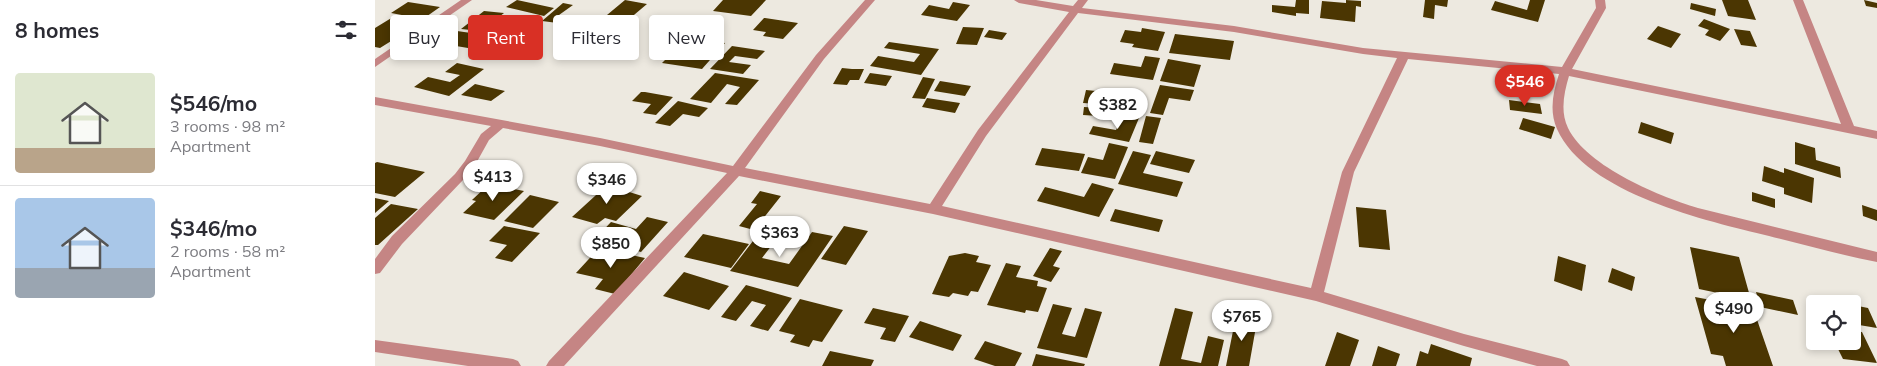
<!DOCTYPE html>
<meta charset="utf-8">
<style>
:root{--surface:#fff;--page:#f2f2f3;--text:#2b2b33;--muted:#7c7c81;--line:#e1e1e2;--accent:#d93025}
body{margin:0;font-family:Mulish,sans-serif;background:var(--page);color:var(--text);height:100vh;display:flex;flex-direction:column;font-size:19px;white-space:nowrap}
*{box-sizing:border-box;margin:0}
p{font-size:16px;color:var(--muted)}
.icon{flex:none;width:28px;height:28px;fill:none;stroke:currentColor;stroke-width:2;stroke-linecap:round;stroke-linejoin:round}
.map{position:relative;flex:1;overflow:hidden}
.sheet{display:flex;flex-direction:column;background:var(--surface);width:375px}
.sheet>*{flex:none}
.top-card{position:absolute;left:15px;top:15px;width:475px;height:45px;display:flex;gap:10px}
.fabs{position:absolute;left:1431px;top:295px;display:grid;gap:10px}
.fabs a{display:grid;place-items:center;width:55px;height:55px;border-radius:5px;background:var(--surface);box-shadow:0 2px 8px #0003;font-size:25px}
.price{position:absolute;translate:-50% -42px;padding:0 11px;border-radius:18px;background:#fff;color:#222;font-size:16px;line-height:32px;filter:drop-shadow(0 1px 2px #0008)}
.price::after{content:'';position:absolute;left:50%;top:30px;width:15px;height:11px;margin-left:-8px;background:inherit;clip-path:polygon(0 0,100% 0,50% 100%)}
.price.current{background:var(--accent);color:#fff}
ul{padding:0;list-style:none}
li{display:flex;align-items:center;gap:15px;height:125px;padding:0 15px}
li+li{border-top:1px solid var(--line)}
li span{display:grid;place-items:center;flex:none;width:140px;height:100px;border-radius:5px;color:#555}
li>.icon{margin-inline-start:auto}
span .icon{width:60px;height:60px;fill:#fffc;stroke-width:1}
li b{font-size:21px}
h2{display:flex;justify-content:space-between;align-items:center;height:60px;padding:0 15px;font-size:21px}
.tag{padding:0 18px;border-radius:5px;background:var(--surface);box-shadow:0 2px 8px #0003;font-size:18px;line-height:45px}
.tag.current{background:var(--accent);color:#fff}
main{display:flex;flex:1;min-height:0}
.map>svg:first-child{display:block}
.building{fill:#4b3602}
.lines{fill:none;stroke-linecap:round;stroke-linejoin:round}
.street{fill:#c58584;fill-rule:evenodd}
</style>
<main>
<section class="sheet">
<h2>8 homes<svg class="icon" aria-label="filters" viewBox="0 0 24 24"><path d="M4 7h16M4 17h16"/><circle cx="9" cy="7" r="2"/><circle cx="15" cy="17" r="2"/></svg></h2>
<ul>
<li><span style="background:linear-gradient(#dfe7d0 75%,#b9a48a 0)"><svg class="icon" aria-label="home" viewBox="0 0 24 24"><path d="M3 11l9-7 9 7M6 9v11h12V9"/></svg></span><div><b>$546/mo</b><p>3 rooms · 98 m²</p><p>Apartment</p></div></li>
<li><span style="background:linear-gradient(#a9c7e8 70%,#9aa5b1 0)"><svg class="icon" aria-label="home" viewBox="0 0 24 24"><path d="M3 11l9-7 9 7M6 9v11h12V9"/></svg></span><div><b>$346/mo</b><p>2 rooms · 58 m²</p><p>Apartment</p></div></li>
</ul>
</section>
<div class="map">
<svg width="1502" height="366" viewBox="0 0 1502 366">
<rect width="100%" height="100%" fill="#ede9e0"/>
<path class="building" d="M 142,0 L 179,8 L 169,16 L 131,7 Z
M 250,0 L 272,4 L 253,20 L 243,18 L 238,22 L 226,20 Z
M 348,0 L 391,0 L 376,16 L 338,11 Z
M 921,0 L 934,0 L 934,14 L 921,13 L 921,16 L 897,12 L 897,5 L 920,7 Z
M 971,0 L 986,1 L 986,7 L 981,6 L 980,22 L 945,18 L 947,1 L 971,3 Z
M 1050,0 L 1073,0 L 1072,7 L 1060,5 L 1059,19 L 1048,17 Z
M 1155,0 L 1170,0 L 1163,22 L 1116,10 L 1120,1 L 1152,10 Z
M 1347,0 L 1373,0 L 1381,20 L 1353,16 Z
M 1489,0 L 1502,3 L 1502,8 L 1491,6 Z
M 33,2 L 65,7 L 48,19 L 16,13 Z
M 578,2 L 595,5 L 582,21 L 546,15 L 554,5 L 574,9 Z
M 188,3 L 198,5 L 184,15 L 211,19 L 206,26 L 167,21 Z
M 1316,3 L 1341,9 L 1340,16 L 1315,9 Z
M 109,11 L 129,13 L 106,31 L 86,29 Z
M 18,17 L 45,23 L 5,48 L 0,47 L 0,28 Z
M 389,18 L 390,18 L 423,23 L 408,39 L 388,36 L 391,32 L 378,30 Z
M 1329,19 L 1355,29 L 1345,41 L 1330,35 L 1334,30 L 1323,26 Z
M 1283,26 L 1306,34 L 1296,48 L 1272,39 Z
M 588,27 L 609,28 L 602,45 L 581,44 Z
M 767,28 L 790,32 L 783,51 L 757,47 L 759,44 L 745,42 L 750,30 L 766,32 Z
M 1359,29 L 1375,31 L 1382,47 L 1366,45 Z
M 614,30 L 632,33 L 627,40 L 609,37 Z
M 82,31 L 110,35 L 93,48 L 81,46 L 69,56 L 41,52 L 54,43 L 65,44 Z
M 800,34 L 859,41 L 855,60 L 794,53 Z
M 312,38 L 350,43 L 327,69 L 287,63 Z
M 514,42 L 564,49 L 546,75 L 495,66 L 503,56 L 539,62 L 545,54 L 509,48 Z
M 357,46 L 390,51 L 382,59 L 360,56 L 354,62 L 376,65 L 368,74 L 335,69 Z
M 770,56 L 785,58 L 778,80 L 735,74 L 739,63 L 766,67 Z
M 793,59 L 826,65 L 819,87 L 785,81 Z
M 82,63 L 109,69 L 74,96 L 39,87 L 53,77 L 75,82 L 85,75 L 70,72 Z
M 467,68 L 477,69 L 489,69 L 484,80 L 475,80 L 472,85 L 458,84 Z
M 340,73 L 384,80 L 362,105 L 350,104 L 365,87 L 352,84 L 336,103 L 315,99 Z
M 495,73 L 517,76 L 511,86 L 489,83 Z
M 548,77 L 560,79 L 550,99 L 537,98 Z
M 565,81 L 596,86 L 590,96 L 559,91 Z
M 100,84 L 130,91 L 116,101 L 86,95 Z
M 785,85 L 819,90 L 815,101 L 794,98 L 788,115 L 775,113 Z
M 711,90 L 741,93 L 738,105 L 708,103 Z
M 266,92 L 270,92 L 298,97 L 281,115 L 268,113 L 276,104 L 257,101 Z
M 552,98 L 585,103 L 580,113 L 547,107 Z
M 1134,100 L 1165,104 L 1167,114 L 1135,110 Z
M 303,101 L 333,108 L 324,117 L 308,114 L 295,126 L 280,123 Z
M 709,107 L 725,108 L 724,116 L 708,115 Z
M 748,115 L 764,118 L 754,142 L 714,134 L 718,126 L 741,130 Z
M 771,116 L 786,118 L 778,144 L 764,142 Z
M 1148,118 L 1180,127 L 1176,139 L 1144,129 Z
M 1266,122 L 1299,133 L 1296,144 L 1263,133 Z
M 1420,142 L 1440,148 L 1441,160 L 1465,167 L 1466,178 L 1420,164 Z
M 734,143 L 753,147 L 740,179 L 706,173 L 713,157 L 728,160 Z
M 667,148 L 710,154 L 704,171 L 660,165 Z
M 758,151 L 776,155 L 768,173 L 808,182 L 802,197 L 743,184 Z
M 781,151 L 820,160 L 814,173 L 775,164 Z
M 2,162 L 50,172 L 20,197 L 0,193 L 0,163 Z
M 1389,166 L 1409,173 L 1409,168 L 1439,178 L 1437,203 L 1409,194 L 1409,188 L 1387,181 Z
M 717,183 L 739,189 L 724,217 L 662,201 L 670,187 L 709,197 Z
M 114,184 L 149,191 L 119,220 L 88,213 L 101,201 L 97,200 Z
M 232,185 L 267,196 L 241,221 L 230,218 L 222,224 L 197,217 Z
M 385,191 L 406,196 L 379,230 L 364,226 L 382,204 L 376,203 Z
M 1377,192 L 1400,199 L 1400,208 L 1377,201 Z
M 155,195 L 184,202 L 158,228 L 129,221 Z
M 0,198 L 14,201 L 0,213 Z
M 16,204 L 43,209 L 3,245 L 0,245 L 0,218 Z
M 1487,205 L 1502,210 L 1502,221 L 1488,216 Z
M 981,207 L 1011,210 L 1015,250 L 984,247 Z
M 740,209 L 788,220 L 784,232 L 735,221 Z
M 272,217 L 293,222 L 266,252 L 220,239 L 236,222 L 261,229 Z
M 391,224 L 410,228 L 387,258 L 414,264 L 437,232 L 458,236 L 423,287 L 355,271 Z
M 129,226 L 165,233 L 137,262 L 120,258 L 132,245 L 114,241 Z
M 469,226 L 493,231 L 471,265 L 446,259 Z
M 328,234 L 374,244 L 356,268 L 309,257 Z
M 1315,247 L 1364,257 L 1376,300 L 1324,289 Z
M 224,248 L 270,258 L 240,294 L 220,289 L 228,279 L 201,273 Z
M 675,248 L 687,251 L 678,266 L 685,268 L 676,282 L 658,276 Z
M 590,253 L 604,256 L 601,262 L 616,265 L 603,292 L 596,291 L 593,296 L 578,293 L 574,297 L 557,294 L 574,256 Z
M 1183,256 L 1211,265 L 1207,291 L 1179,281 Z
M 631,263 L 646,266 L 641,277 L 663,281 L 662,286 L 672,288 L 663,312 L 651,310 L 650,313 L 612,305 Z
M 1237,268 L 1260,277 L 1257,291 L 1233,282 Z
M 309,272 L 354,286 L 334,310 L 288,296 Z
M 371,285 L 417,298 L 393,331 L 375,326 L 391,305 L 377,301 L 361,321 L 346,317 Z
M 1381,292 L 1418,300 L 1423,315 L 1385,307 Z
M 1320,297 L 1378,308 L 1398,366 L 1351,366 L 1348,356 L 1336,354 Z
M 425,299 L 468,310 L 447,342 L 438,340 L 434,347 L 415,342 L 420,335 L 404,331 Z
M 678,304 L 697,308 L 687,334 L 700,337 L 710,308 L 727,312 L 712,358 L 662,348 Z
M 1478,305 L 1493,308 L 1502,328 L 1478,324 Z
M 498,308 L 534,316 L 520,342 L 505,339 L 511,328 L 489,323 Z
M 800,308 L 818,312 L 806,359 L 826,363 L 833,336 L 849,340 L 843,366 L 784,366 Z
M 861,316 L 882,321 L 874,366 L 851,366 Z
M 545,321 L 587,335 L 578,351 L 534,337 Z
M 1478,331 L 1487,332 L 1502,363 L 1468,359 L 1459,341 L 1478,341 Z
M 962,332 L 984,340 L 975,366 L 950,366 Z
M 610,341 L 647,353 L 640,366 L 620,366 L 599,359 Z
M 1056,344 L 1097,358 L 1095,366 L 1041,366 L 1045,351 L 1053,354 Z
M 1003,346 L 1025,354 L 1021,366 L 997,366 Z
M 455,351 L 499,360 L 496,366 L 447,366 Z
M 661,354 L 710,364 L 709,366 L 657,366 Z"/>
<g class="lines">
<path class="street" d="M 86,0 L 97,0 L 0,67 L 0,59 Z
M 490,0 L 500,0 L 449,59 L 370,168 L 555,204 L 603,130 L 694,12 L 644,3 L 639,0 L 661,0 L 698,6 L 703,0 L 713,0 L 707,8 L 859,26 L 988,48 L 1187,67 L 1221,8 L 1220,0 L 1230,0 L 1231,8 L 1197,69 L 1466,124 L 1418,0 L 1428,0 L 1479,126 L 1502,131 L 1502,139 L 1194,76 C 1189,93 1185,111 1193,128 C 1212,167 1287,198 1327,209 L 1502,252 L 1502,262 C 1466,255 1430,245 1394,236 C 1333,221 1211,194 1182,129 C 1174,111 1178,92 1184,74 L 1033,59 L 979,172 L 949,292 L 1089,334 L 1187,359 L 1192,361 L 1195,366 L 1162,366 L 1089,346 L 941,301 L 558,214 L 364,176 L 189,366 L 171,366 L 174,361 L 352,173 L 225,146 L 128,128 L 114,140 L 99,167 L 88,180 L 27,244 L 5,273 L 0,274 L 0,259 L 17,236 L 80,174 L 90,161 L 106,134 L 116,126 L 0,105 L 0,97 L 225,138 L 358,166 L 441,55 ZM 703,13 L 859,32 L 988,54 L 1022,58 L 967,172 L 936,288 L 567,206 L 611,136 Z
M 0,340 L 138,359 L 143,361 L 146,366 L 93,366 L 0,352 Z"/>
</g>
</svg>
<div class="fabs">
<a><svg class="icon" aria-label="locate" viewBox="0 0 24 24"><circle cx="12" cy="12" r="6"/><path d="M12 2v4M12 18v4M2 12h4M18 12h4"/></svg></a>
</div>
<b class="price current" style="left:1150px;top:107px">$546</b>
<b class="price" style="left:743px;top:130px">$382</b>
<b class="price" style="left:118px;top:202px">$413</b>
<b class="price" style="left:232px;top:205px">$346</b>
<b class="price" style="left:405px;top:258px">$363</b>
<b class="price" style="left:236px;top:269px">$850</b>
<b class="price" style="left:1359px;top:334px">$490</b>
<b class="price" style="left:867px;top:342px">$765</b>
<div class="top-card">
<a class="tag">Buy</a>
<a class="tag current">Rent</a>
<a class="tag">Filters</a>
<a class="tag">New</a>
</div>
</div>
</main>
